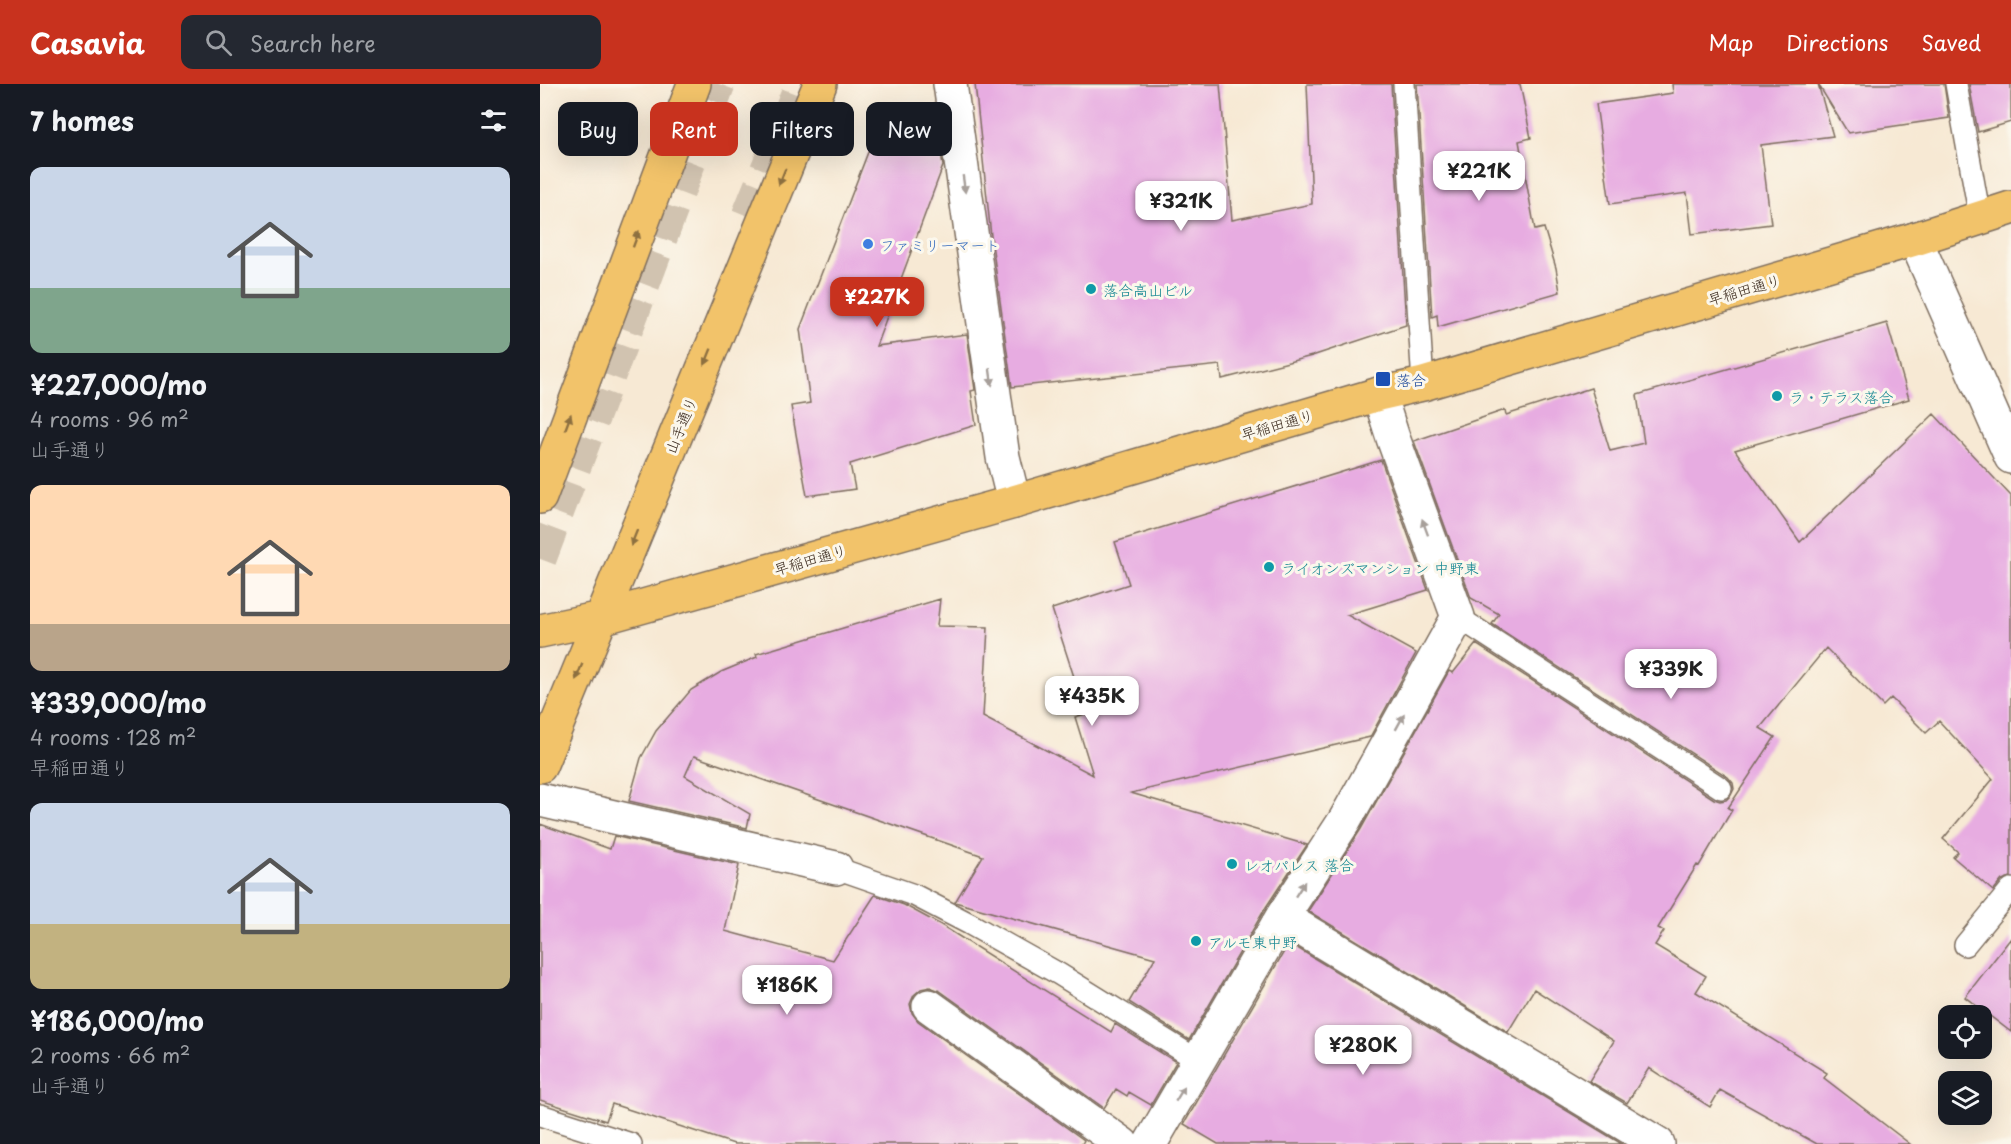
<!DOCTYPE html>
<meta charset="utf-8">
<style>
:root{--surface:#171b24;--page:#242831;--text:#f1f3f6;--muted:#9ea1a6;--accent:#c8321e}
body{margin:0;font-family:"Playpen Sans","Klee One",sans-serif;background:var(--page);color:var(--text);height:100vh;display:flex;flex-direction:column;font-size:22px;white-space:nowrap}
*{box-sizing:border-box;margin:0}
p{font-size:20px;color:var(--muted)}
.icon{flex:none;width:33px;height:33px;fill:none;stroke:currentColor;stroke-width:2;stroke-linecap:round;stroke-linejoin:round}
.map{position:relative;flex:1;overflow:hidden}
.panel{display:flex;flex-direction:column;background:var(--surface);width:540px}
.panel>*{flex:none}
.guide{position:absolute;left:18px;top:18px;width:570px;height:54px;display:flex;gap:12px}
.controls{position:absolute;left:1398px;top:921px;display:grid;gap:12px}
.controls a{display:grid;place-items:center;width:54px;height:54px;border-radius:12px;background:var(--surface);box-shadow:0 6px 24px #0002;font-size:30px}
.price{position:absolute;translate:-50% -51px;padding:0 14px;border-radius:12px;background:#fff;color:#222;font-size:20px;line-height:39px;filter:drop-shadow(0 2px 3px #0008)}
.price::after{content:'';position:absolute;left:50%;top:36px;width:18px;height:14px;margin-left:-9px;background:inherit;clip-path:polygon(0 0,100% 0,50% 100%)}
.price.current{background:var(--accent);color:#fff}
ul{padding:0;list-style:none}
li{display:grid;align-content:center;gap:12px;height:318px;padding:0 30px}
li span{display:grid;place-items:center;height:186px;border-radius:12px;color:#555}
li>.icon{margin-inline-start:auto}
span .icon{width:108px;height:108px;fill:#fffc;stroke-width:1}
li b{font-size:26px}
h2{display:flex;justify-content:space-between;align-items:center;height:72px;padding:0 30px;font-size:26px}
.pill{padding:0 21px;border-radius:12px;background:var(--surface);box-shadow:0 6px 24px #0002;font-size:21px;line-height:54px}
.pill.current{background:var(--accent);color:#fff}
header{display:flex;align-items:center;gap:36px;box-sizing:border-box;height:84px;padding:0 30px;background:var(--accent);color:#fff}
header strong{font-size:28px}
nav{display:flex;gap:33px;margin-inline-start:auto;font-size:21px}
.search{width:420px;height:54px;background:var(--page);display:flex;align-items:center;gap:15px;box-sizing:border-box;padding:0 21px;border-radius:12px;color:var(--muted);font-size:22px}
main{display:flex;flex:1;min-height:0}
.map>svg:first-child{display:block}
.building{fill:#e7ace1}
.lines{fill:none;stroke-linecap:round;stroke-linejoin:round}
.highway-tunnel{stroke:#d1c3b0;stroke-width:33;stroke-dasharray:33 16;stroke-linecap:butt}
.lane-casing{stroke:#7d6d5e;stroke-width:24}
.street-casing{stroke:#7d6d5e;stroke-width:36}
.primary-casing{stroke:#7d6d5e;stroke-width:36}
.lane{stroke:#fff;stroke-width:21}
.street{stroke:#fff;stroke-width:33}
.primary{stroke:#f2c36a;stroke-width:33}
.oneway{fill:#8d6f40}
.oneway2{fill:#a79f9a}
.shop-dot{fill:#3f7fe0;stroke:#fbf7ec;stroke-width:2}
.culture-dot{fill:#0f9aa8;stroke:#fbf7ec;stroke-width:2}
.transit-dot{fill:#1a4fb4;stroke:#fbf7ec;stroke-width:2}
.labels{text-anchor:middle;dominant-baseline:central;stroke-width:6;stroke-linejoin:round;paint-order:stroke}
.shop-label{font-size:15px;fill:#366cbe;stroke:#fbf7ec;text-anchor:start}
.culture-label{font-size:15px;fill:#0d838f;stroke:#fbf7ec;text-anchor:start}
.street-label{font-size:15px;fill:#3b2a1e;stroke:#fbf7ec}
.transit-label{font-size:15px;fill:#164399;stroke:#fbf7ec;text-anchor:start}
</style>
<header>
<strong>Casavia</strong>
<div class="search"><svg class="icon" aria-label="search" viewBox="0 0 24 24"><circle cx="10" cy="10" r="6"/><path d="M15 15l6 6"/></svg>Search here</div>
<nav><a>Map</a><a>Directions</a><a>Saved</a></nav>
</header>
<main>
<section class="panel">
<h2>7 homes<svg class="icon" aria-label="filters" viewBox="0 0 24 24"><path d="M4 7h16M4 17h16"/><circle cx="9" cy="7" r="2"/><circle cx="15" cy="17" r="2"/></svg></h2>
<ul>
<li><span style="background:linear-gradient(#c9d6e8 65%,#7fa58c 0)"><svg class="icon" aria-label="home" viewBox="0 0 24 24"><path d="M3 11l9-7 9 7M6 9v11h12V9"/></svg></span><div><b>¥227,000/mo</b><p>4 rooms · 96 m²</p><p>山手通り</p></div></li>
<li><span style="background:linear-gradient(#ffd9b3 75%,#b9a48a 0)"><svg class="icon" aria-label="home" viewBox="0 0 24 24"><path d="M3 11l9-7 9 7M6 9v11h12V9"/></svg></span><div><b>¥339,000/mo</b><p>4 rooms · 128 m²</p><p>早稲田通り</p></div></li>
<li><span style="background:linear-gradient(#c9d6e8 65%,#c2b280 0)"><svg class="icon" aria-label="home" viewBox="0 0 24 24"><path d="M3 11l9-7 9 7M6 9v11h12V9"/></svg></span><div><b>¥186,000/mo</b><p>2 rooms · 66 m²</p><p>山手通り</p></div></li>
</ul>
</section>
<div class="map">
<svg width="1471" height="1060" viewBox="0 0 1471 1060">
<rect width="100%" height="100%" fill="#fbf7ec"/>
<filter id="ink" filterUnits="userSpaceOnUse"><feTurbulence type="fractalNoise" baseFrequency=".0167" numOctaves="2"/><feDisplacementMap in="SourceGraphic" scale="12" xChannelSelector="R" yChannelSelector="G"/><feConvolveMatrix kernelMatrix="1 2 1 2 8 2 1 2 1" color-interpolation-filters="sRGB"/></filter>
<filter id="wash" filterUnits="userSpaceOnUse"><feTurbulence type="fractalNoise" baseFrequency=".008" numOctaves="4" result="noise"/><feDisplacementMap in="SourceGraphic" scale="24" xChannelSelector="R" yChannelSelector="G"/><feGaussianBlur stdDeviation="1.35" result="paint"/><feColorMatrix in="noise" values="0 0 0 0 0 0 0 0 0 0 0 0 0 0 0 0 0 1.4 0 .05"/><feComposite in="paint" operator="in"/></filter>
<g filter="url(#wash)">
<rect width="100%" height="100%" fill="#f7e9d4"/>
<g id="blocks">
<path class="building" d="M 435,0 L 680,0 L 692,136 L 772,120 L 767,0 L 851,0 L 866,241 L 772,272 L 682,295 L 680,281 L 472,303 L 451,152 Z
M 877,0 L 980,0 L 991,54 L 979,57 L 995,146 L 1004,144 L 1016,184 L 1020,208 L 898,243 L 897,231 L 892,233 Z
M 1132,0 L 1278,0 L 1293,52 L 1221,61 L 1231,140 L 1152,150 L 1147,109 L 1070,120 L 1056,20 L 1133,9 Z
M 1278,0 L 1404,0 L 1409,34 L 1308,49 Z
M 1429,0 L 1471,0 L 1471,38 L 1438,48 Z
M 340,37 L 399,55 L 403,82 L 336,262 L 427,250 L 435,306 L 431,307 L 436,341 L 310,380 L 315,405 L 267,412 L 251,322 L 270,319 L 260,245 Z
M 1347,239 L 1369,315 L 1195,366 L 1260,458 L 1394,330 L 1471,412 L 1471,793 L 1462,796 L 1453,807 L 1413,773 L 1418,768 L 1403,755 L 1453,695 L 1399,637 L 1386,649 L 1351,614 L 1343,622 L 1286,564 L 1220,644 L 1235,653 L 1188,724 L 1192,726 L 1159,782 L 1157,781 L 1118,844 L 1124,847 L 1115,861 L 1166,892 L 1156,908 L 1287,989 L 1284,994 L 1370,1060 L 1277,1060 L 1180,1006 L 1170,1023 L 1109,984 L 1087,1019 L 1049,997 L 1074,957 L 994,905 L 968,948 L 768,827 L 821,745 L 909,587 L 913,589 L 936,560 L 1174,715 L 1180,717 L 1186,716 L 1191,711 L 1194,705 L 1193,699 L 1188,693 L 952,540 L 959,530 L 931,514 L 874,357 L 965,326 L 966,331 L 1051,304 L 1070,367 L 1104,359 L 1097,311 Z
M 841,376 L 888,506 L 807,531 L 876,569 L 830,653 L 591,709 L 767,761 L 726,823 L 649,956 L 589,918 L 615,874 L 415,818 L 443,772 L 154,672 L 145,692 L 210,730 L 207,744 L 89,717 L 101,674 L 116,647 L 151,606 L 181,588 L 217,573 L 216,570 L 400,515 L 397,542 L 448,543 L 443,633 L 553,691 L 535,633 L 546,630 L 512,525 L 589,500 L 575,458 Z
M 0,740 L 70,765 L 74,752 L 199,781 L 185,847 L 293,876 L 335,811 L 364,821 L 401,841 L 571,948 L 575,940 L 636,978 L 611,1021 L 589,1008 L 587,1012 L 576,1005 L 564,1024 L 400,907 L 390,903 L 381,905 L 374,911 L 370,920 L 372,929 L 378,937 L 544,1056 L 542,1060 L 194,1060 L 72,1020 L 66,1037 L 0,1016 Z
M 1471,854 L 1471,948 L 1425,913 Z
M 749,859 L 1082,1060 L 678,1060 L 644,1040 Z"/>
</g>
</g>
<g filter="url(#ink)">
<use href="#blocks" fill-opacity="0" stroke="#7d6d5e" stroke-width="1.5"/>
<g class="lines">
<path class="highway-tunnel" d="M 208,132 L 261,0
M 0,475 L 179,0"/>
<g class="lane-casing">
<path id="lane" d="M 864,0 L 883,300
M 1416,0 L 1440,134
M 918,533 L 1181,704
M 296,784 L 374,811 L 430,840 L 519,890 L 659,977
M 1425,861 L 1471,805
M 0,1031 L 91,1060"/>
</g>
<g class="street-casing">
<path id="street" d="M 410,0 L 463,373 L 474,418
M 1375,155 L 1471,373
M 0,716 L 296,784
M 742,833 L 1118,1060
M 389,922 L 582,1060
M 610,1060 L 742,833 L 805,736 L 918,533 L 853,354 L 839,310"/>
</g>
<g class="primary-casing">
<path id="primary" d="M 0,413 L 154,0
M 0,547 L 61,534 L 474,418 L 839,310 L 883,300 L 1375,155 L 1471,124
M 0,682 L 280,0"/>
</g>
<use href="#lane" class="lane"/>
<use href="#street" class="street"/>
<use href="#primary" class="primary"/>
</g>
<defs><path id="oneway-solid" d="M-6-.8H1V-3.2L6.5 0L1 3.2V.8H-6Z" transform="scale(1.5)"/></defs>
<g class="oneway">
<use href="#oneway-solid" transform="translate(242 93) rotate(112)"/>
<use href="#oneway-solid" transform="translate(96 155) rotate(-70)"/>
<use href="#oneway-solid" transform="translate(168 273) rotate(112)"/>
<use href="#oneway-solid" transform="translate(28 338) rotate(-70)"/>
<use href="#oneway-solid" transform="translate(94 454) rotate(112)"/>
<use href="#oneway-solid" transform="translate(39 588) rotate(112)"/>
</g>
<g class="oneway2">
<use href="#oneway-solid" transform="translate(424 100) rotate(82)"/>
<use href="#oneway-solid" transform="translate(451 293) rotate(82)"/>
<use href="#oneway-solid" transform="translate(885 443) rotate(-110)"/>
<use href="#oneway-solid" transform="translate(860 638) rotate(-61)"/>
<use href="#oneway-solid" transform="translate(760 805) rotate(-57)"/>
<use href="#oneway-solid" transform="translate(640 1010) rotate(-59)"/>
</g>
</g>
<circle class="shop-dot" cx="328" cy="160" r="6"/>
<g class="culture-dot">
<circle cx="551" cy="205" r="6"/>
<circle cx="1237" cy="312" r="6"/>
<circle cx="729" cy="483" r="6"/>
<circle cx="692" cy="780" r="6"/>
<circle cx="656" cy="857" r="6"/>
</g>
<rect class="transit-dot" x="835" y="287" width="16" height="16" rx="3"/>
<g class="labels">
<g class="shop-label">
<text x="340" y="160">ファミリーマート</text>
</g>
<g class="culture-label">
<text x="563" y="205">落合高山ビル</text>
<text x="1249" y="312">ラ・テラス落合</text>
<text x="741" y="483">ライオンズマンション 中野東</text>
<text x="704" y="780">レオパレス 落合</text>
<text x="668" y="857">アルモ東中野</text>
</g>
<g class="street-label">
<text transform="translate(1204 205) rotate(-16)">早稲田通り</text>
<text transform="translate(737 340) rotate(-16)">早稲田通り</text>
<text transform="translate(140 341) rotate(-68)">山手通り</text>
<text transform="translate(270 475) rotate(-16)">早稲田通り</text>
</g>
<g class="transit-label">
<text x="856" y="295">落合</text>
</g>
</g>
</svg>
<div class="controls">
<a><svg class="icon" aria-label="locate" viewBox="0 0 24 24"><circle cx="12" cy="12" r="6"/><path d="M12 2v4M12 18v4M2 12h4M18 12h4"/></svg></a>
<a><svg class="icon" aria-label="layers" viewBox="0 0 24 24"><path d="M12 4l9 5-9 5-9-5zM3 14l9 5 9-5"/></svg></a>
</div>
<b class="price" style="left:939px;top:118px">¥221K</b>
<b class="price" style="left:641px;top:148px">¥321K</b>
<b class="price current" style="left:337px;top:244px">¥227K</b>
<b class="price" style="left:1131px;top:616px">¥339K</b>
<b class="price" style="left:552px;top:643px">¥435K</b>
<b class="price" style="left:247px;top:932px">¥186K</b>
<b class="price" style="left:823px;top:992px">¥280K</b>
<div class="guide">
<a class="pill">Buy</a>
<a class="pill current">Rent</a>
<a class="pill">Filters</a>
<a class="pill">New</a>
</div>
</div>
</main>
